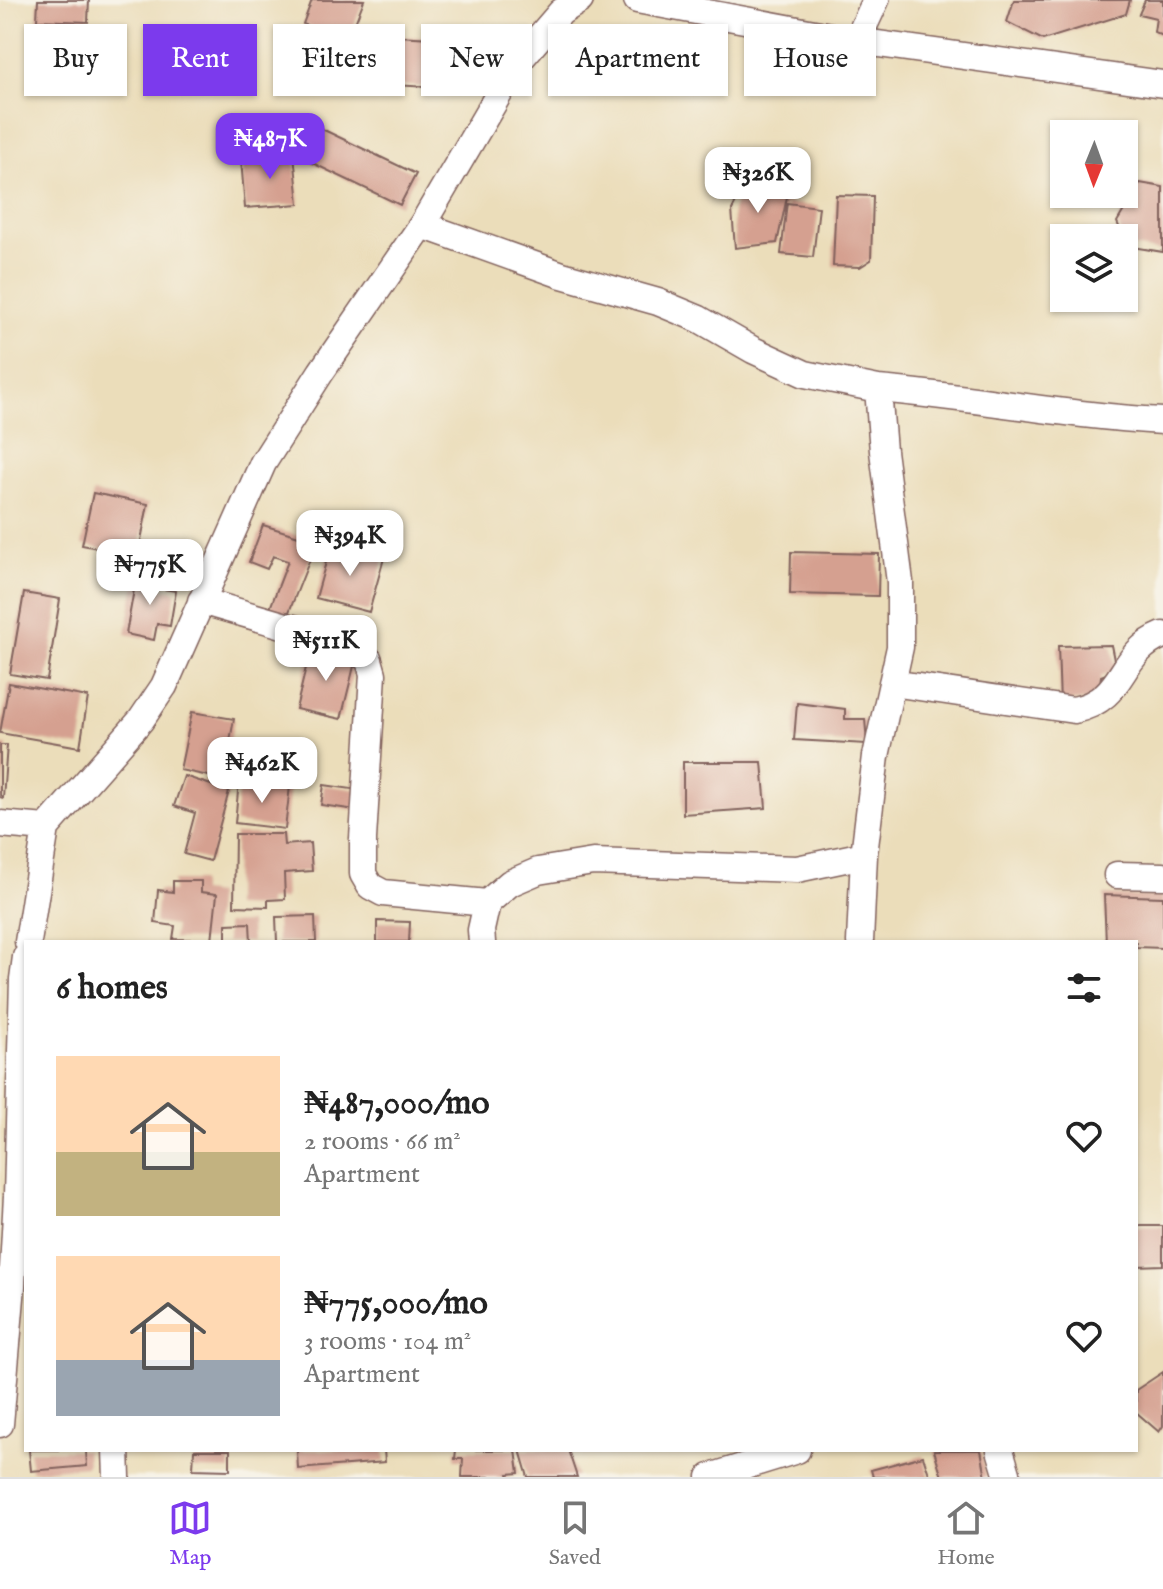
<!DOCTYPE html>
<meta charset="utf-8">
<style>
:root{--surface:#fff;--page:#f6f6f6;--text:#222;--muted:#767676;--line:#e0e0e0;--accent:#7c3aed}
body{margin:0;font-family:"IM FELL English",serif;background:var(--page);color:var(--text);height:100vh;display:flex;flex-direction:column;font-size:30px;white-space:nowrap}
*{box-sizing:border-box;margin:0}
p{font-size:26px;color:var(--muted)}
.icon{flex:none;width:44px;height:44px;fill:none;stroke:currentColor;stroke-width:2;stroke-linecap:round;stroke-linejoin:round}
.map{position:relative;flex:1;overflow:hidden}
.panel{position:absolute;left:24px;top:940px;width:1114px;height:512px;display:flex;flex-direction:column;background:var(--surface);border-radius:0px;box-shadow:0 2px 6px #0004}
.panel>*{flex:none}
.hud{position:absolute;left:24px;top:24px;width:1116px;height:72px;display:flex;gap:16px}
.needle{width:52px;rotate:181deg}
.buttons{position:absolute;left:1050px;top:120px;display:grid;gap:16px}
.buttons a{display:grid;place-items:center;width:88px;height:88px;border-radius:0px;background:var(--surface);box-shadow:0 2px 6px #0004;font-size:40px}
.price{position:absolute;translate:-50% -68px;padding:0 18px;border-radius:16px;background:#fff;color:#222;font-size:26px;line-height:52px;filter:drop-shadow(0 2px 4px #0008)}
.price::after{content:'';position:absolute;left:50%;top:48px;width:24px;height:18px;margin-left:-12px;background:inherit;clip-path:polygon(0 0,100% 0,50% 100%)}
.price.on{background:var(--accent);color:#fff}
ul{padding:0;list-style:none}
li{display:flex;align-items:center;gap:24px;height:200px;padding:0 32px}
li span{display:grid;place-items:center;flex:none;width:224px;height:160px;border-radius:0px;color:#555}
li>.icon{margin-inline-start:auto}
span .icon{width:96px;height:96px;fill:#fffc;stroke-width:1}
li b{font-size:34px}
h2{display:flex;justify-content:space-between;align-items:center;height:96px;padding:0 32px;font-size:34px}
.tag{padding:0 28px;border-radius:0px;background:var(--surface);box-shadow:0 2px 6px #0004;font-size:28px;line-height:72px}
.tag.on{background:var(--accent);color:#fff}
.dock{display:flex;justify-content:space-around;align-items:center;height:112px;border-top:2px solid var(--line);background:var(--surface);font-size:22px;color:var(--muted)}
.dock a{display:grid;justify-items:center;gap:4px}
.dock .on{color:var(--accent)}
.map>svg:first-child{display:block}
.building{fill:#d5a090}
.lines{fill:none;stroke-linecap:round;stroke-linejoin:round}
.minor-casing{stroke:#82625d;stroke-width:29}
.minor{stroke:#fff;stroke-width:26}
</style>
<div class="map">
<svg width="1163" height="1477" viewBox="0 0 1163 1477">
<rect width="100%" height="100%" fill="#f7f3e8"/>
<filter id="ink" filterUnits="userSpaceOnUse"><feTurbulence type="fractalNoise" baseFrequency=".0125" numOctaves="2"/><feDisplacementMap in="SourceGraphic" scale="16" xChannelSelector="R" yChannelSelector="G"/><feConvolveMatrix kernelMatrix="1 2 1 2 8 2 1 2 1" color-interpolation-filters="sRGB"/></filter>
<filter id="wash" filterUnits="userSpaceOnUse"><feTurbulence type="fractalNoise" baseFrequency=".006" numOctaves="4" result="noise"/><feDisplacementMap in="SourceGraphic" scale="32" xChannelSelector="R" yChannelSelector="G"/><feGaussianBlur stdDeviation="1.8" result="paint"/><feColorMatrix in="noise" values="0 0 0 0 0 0 0 0 0 0 0 0 0 0 0 0 0 1.4 0 .05"/><feComposite in="paint" operator="in"/></filter>
<g filter="url(#wash)">
<rect width="100%" height="100%" fill="#ebddba"/>
<g id="blocks">
<path class="building" d="M 38,0 L 89,0 L 88,22 L 37,20 Z
M 312,0 L 364,0 L 348,41 L 303,24 Z
M 1014,0 L 1130,0 L 1126,14 L 1043,40 L 1007,22 Z
M 1145,0 L 1163,0 L 1163,36 L 1154,32 L 1156,18 L 1139,14 Z
M 362,34 L 449,39 L 446,88 L 359,83 Z
M 322,129 L 416,174 L 400,205 L 306,160 Z
M 294,154 L 299,204 L 245,208 L 241,159 Z
M 746,183 L 776,183 L 787,197 L 777,243 L 735,248 L 732,210 Z
M 1140,183 L 1163,187 L 1163,252 L 1127,246 L 1117,222 Z
M 836,195 L 873,196 L 871,260 L 860,267 L 833,266 Z
M 787,203 L 819,207 L 813,257 L 781,254 Z
M 93,493 L 148,504 L 138,556 L 82,545 Z
M 263,525 L 305,538 L 316,544 L 287,617 L 269,611 L 288,561 L 273,556 L 267,569 L 249,562 Z
M 331,544 L 384,558 L 369,612 L 316,598 Z
M 791,552 L 879,554 L 878,596 L 790,594 Z
M 137,573 L 165,579 L 163,589 L 176,591 L 170,626 L 157,624 L 154,640 L 126,634 Z
M 24,593 L 60,599 L 47,680 L 10,674 Z
M 1111,645 L 1116,670 L 1101,676 L 1098,699 L 1060,703 L 1058,646 Z
M 311,647 L 356,658 L 341,719 L 296,709 Z
M 9,683 L 88,697 L 80,747 L 0,733 Z
M 797,703 L 845,709 L 845,719 L 865,719 L 867,744 L 794,740 Z
M 192,712 L 234,719 L 223,779 L 180,770 Z
M 0,745 L 7,745 L 3,798 L 0,797 Z
M 683,762 L 762,762 L 766,808 L 683,814 Z
M 184,776 L 229,791 L 210,861 L 184,854 L 195,813 L 174,806 Z
M 239,781 L 290,786 L 285,829 L 235,823 Z
M 324,785 L 359,790 L 356,810 L 321,805 Z
M 235,834 L 283,834 L 284,845 L 310,843 L 312,871 L 284,873 L 285,899 L 268,900 L 268,907 L 234,906 Z
M 173,881 L 201,881 L 201,892 L 217,894 L 212,940 L 173,939 L 175,926 L 155,923 L 158,890 L 173,892 Z
M 1104,895 L 1163,897 L 1163,948 L 1136,947 L 1136,942 L 1106,942 Z
M 315,916 L 316,942 L 277,942 L 276,917 Z
M 377,921 L 410,922 L 409,942 L 377,942 Z
M 250,923 L 251,942 L 226,942 L 226,924 Z
M 1136,1226 L 1163,1226 L 1163,1265 L 1136,1266 Z
M 1163,1372 L 1163,1426 L 1159,1432 L 1136,1412 L 1136,1390 Z
M 29,1450 L 86,1450 L 87,1466 L 31,1471 Z
M 194,1450 L 230,1450 L 230,1470 L 193,1469 Z
M 297,1450 L 384,1450 L 385,1462 L 298,1469 Z
M 456,1450 L 516,1450 L 519,1473 L 508,1474 L 509,1477 L 462,1477 L 463,1459 L 455,1459 Z
M 520,1450 L 568,1450 L 577,1477 L 528,1477 Z
M 934,1450 L 981,1450 L 986,1477 L 942,1477 Z
M 923,1456 L 930,1477 L 873,1477 L 871,1470 Z"/>
</g>
</g>
<g filter="url(#ink)">
<use href="#blocks" fill-opacity="0" stroke="#82625d" stroke-width="2"/>
<g class="lines">
<g class="minor-casing">
<path id="minor" d="M 637,0 L 857,41 L 1163,84
M 857,41 L 876,0
M 422,225 L 562,275 L 658,302 L 699,319 L 753,350 L 805,374 L 878,389
M 201,601 L 320,636 L 355,649 L 369,660 L 373,674 L 363,839 L 363,874 L 370,886 L 383,893 L 487,903
M 892,683 L 1074,710 C 1128,698 1116,654 1163,635
M 0,824 L 46,828
M 1117,875 L 1163,876
M 28,942 L 46,828 L 141,720 L 164,686 L 263,463 L 321,372 L 422,225 L 517,63 L 561,12 L 580,0
M 482,942 L 481,930 L 487,903 L 510,883 L 538,871 L 593,862 L 797,869 L 864,855
M 860,942 L 864,855 L 876,756 L 900,647 L 900,582 L 883,451 L 878,389 C 973,397 1068,416 1163,421
M 0,1281 L 12,1286 L 0,1424
M 12,1286 L 17,1196 L 23,979 L 26,957
M 116,1450 L 117,1477
M 1000,1450 L 1008,1477
M 710,1477 L 797,1450"/>
</g>
<use href="#minor" class="minor"/>
</g>
</g>
</svg>
<div class="buttons">
<a><svg class="needle" viewBox="-14 -14 28 28"><path d="M0-13l5 13h-10z" fill="#e53935"/><path d="M0 13l5-13h-10z" fill="#767676"/></svg></a>
<a><svg class="icon" aria-label="layers" viewBox="0 0 24 24"><path d="M12 4l9 5-9 5-9-5zM3 14l9 5 9-5"/></svg></a>
</div>
<b class="price on" style="left:270px;top:181px">₦487K</b>
<b class="price" style="left:758px;top:215px">₦326K</b>
<b class="price" style="left:350px;top:578px">₦394K</b>
<b class="price" style="left:150px;top:607px">₦775K</b>
<b class="price" style="left:326px;top:683px">₦511K</b>
<b class="price" style="left:262px;top:805px">₦462K</b>
<div class="hud">
<a class="tag">Buy</a>
<a class="tag on">Rent</a>
<a class="tag">Filters</a>
<a class="tag">New</a>
<a class="tag">Apartment</a>
<a class="tag">House</a>
</div>
<section class="panel">
<h2>6 homes<svg class="icon" aria-label="filters" viewBox="0 0 24 24"><path d="M4 7h16M4 17h16"/><circle cx="9" cy="7" r="2"/><circle cx="15" cy="17" r="2"/></svg></h2>
<ul>
<li><span style="background:linear-gradient(#ffd9b3 60%,#c2b280 0)"><svg class="icon" aria-label="home" viewBox="0 0 24 24"><path d="M3 11l9-7 9 7M6 9v11h12V9"/></svg></span><div><b>₦487,000/mo</b><p>2 rooms · 66 m²</p><p>Apartment</p></div><svg class="icon" aria-label="heart" viewBox="0 0 24 24"><path d="M12 20l-8-8c-3-5 5-10 8-4 3-6 11-1 8 4z"/></svg></li>
<li><span style="background:linear-gradient(#ffd9b3 65%,#9aa5b1 0)"><svg class="icon" aria-label="home" viewBox="0 0 24 24"><path d="M3 11l9-7 9 7M6 9v11h12V9"/></svg></span><div><b>₦775,000/mo</b><p>3 rooms · 104 m²</p><p>Apartment</p></div><svg class="icon" aria-label="heart" viewBox="0 0 24 24"><path d="M12 20l-8-8c-3-5 5-10 8-4 3-6 11-1 8 4z"/></svg></li>
</ul>
</section>
</div>
<nav class="dock">
<a class="on"><svg class="icon" aria-label="map" viewBox="0 0 24 24"><path d="M3 6l6-2 6 2 6-2v14l-6 2-6-2-6 2zM9 4v14M15 6v14"/></svg>Map</a>
<a><svg class="icon" aria-label="saved" viewBox="0 0 24 24"><path d="M7 4h10v16l-5-4-5 4z"/></svg>Saved</a>
<a><svg class="icon" aria-label="home" viewBox="0 0 24 24"><path d="M3 11l9-7 9 7M6 9v11h12V9"/></svg>Home</a>
</nav>
